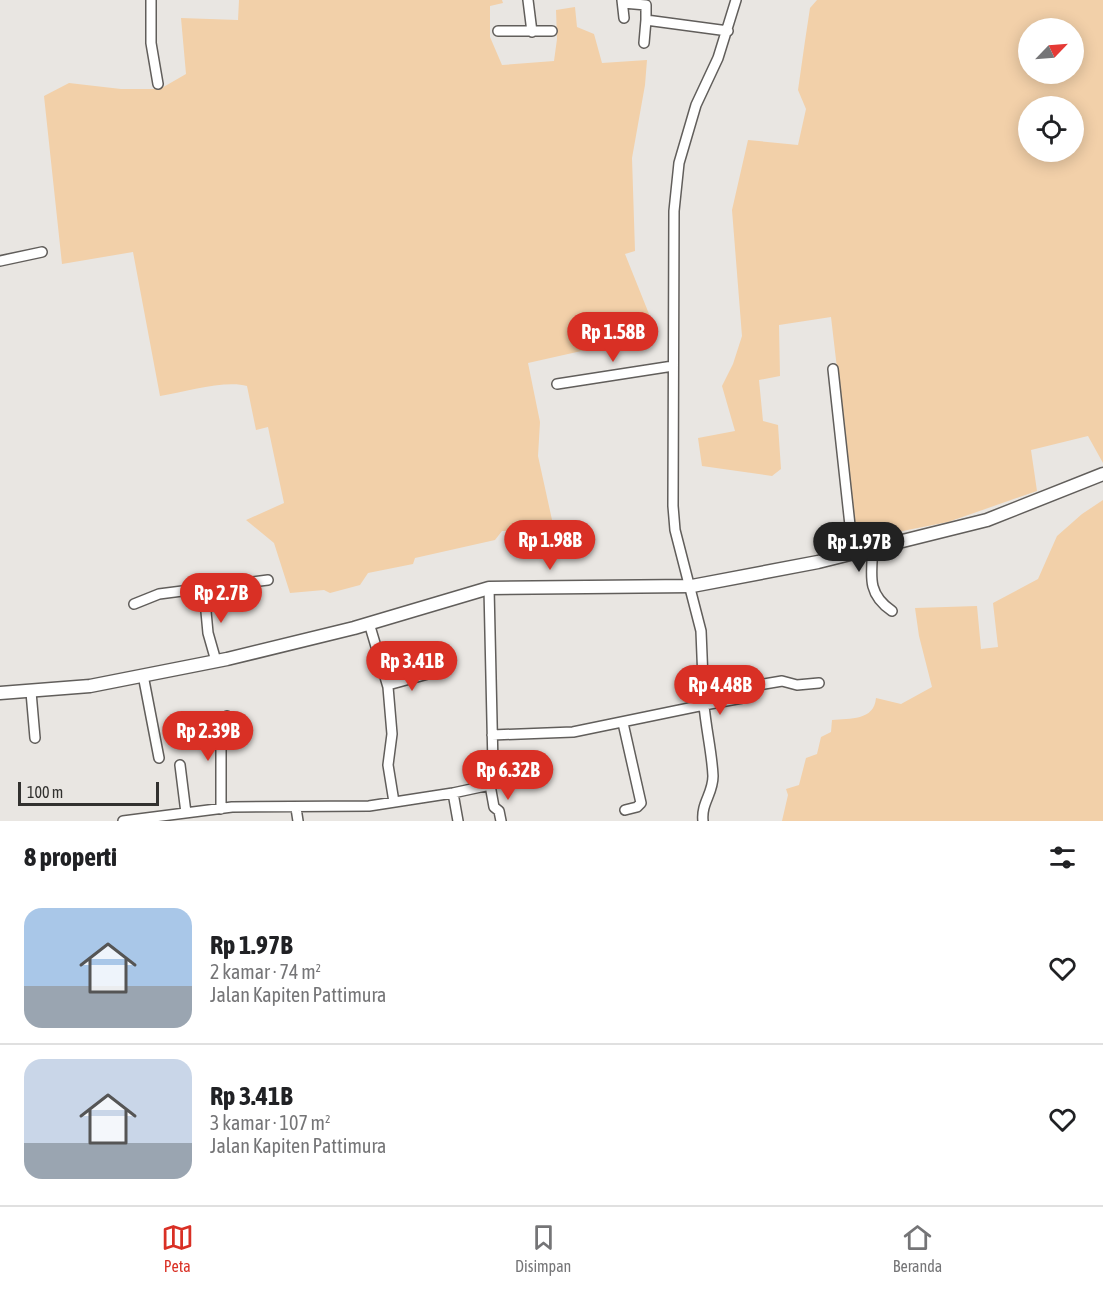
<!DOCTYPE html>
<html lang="id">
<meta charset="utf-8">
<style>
:root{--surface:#fff;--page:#f2f2f2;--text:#202124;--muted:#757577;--line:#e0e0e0;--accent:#d93025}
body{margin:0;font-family:"Asap Condensed",sans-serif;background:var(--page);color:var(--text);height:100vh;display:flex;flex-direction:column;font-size:22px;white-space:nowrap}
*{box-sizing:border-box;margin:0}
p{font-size:20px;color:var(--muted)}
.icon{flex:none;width:33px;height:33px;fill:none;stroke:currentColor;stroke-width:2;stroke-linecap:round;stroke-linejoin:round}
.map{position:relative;height:821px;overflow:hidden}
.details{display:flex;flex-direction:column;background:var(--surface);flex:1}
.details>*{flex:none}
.needle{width:39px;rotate:65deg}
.fabs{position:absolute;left:1018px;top:18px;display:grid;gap:12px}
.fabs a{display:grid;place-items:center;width:66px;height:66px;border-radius:50%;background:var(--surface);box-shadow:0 3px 15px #0003;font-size:30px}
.scale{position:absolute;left:18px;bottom:15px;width:141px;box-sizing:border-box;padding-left:6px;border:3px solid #32312f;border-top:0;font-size:16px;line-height:21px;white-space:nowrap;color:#32312f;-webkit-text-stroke:4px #e9e6e2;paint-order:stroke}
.price{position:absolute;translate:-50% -51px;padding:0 14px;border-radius:21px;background:var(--accent);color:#fff;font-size:20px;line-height:39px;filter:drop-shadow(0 2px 3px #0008)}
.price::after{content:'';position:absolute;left:50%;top:36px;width:18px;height:14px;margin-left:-9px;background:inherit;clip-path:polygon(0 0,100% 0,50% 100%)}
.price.current{background:#222;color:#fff}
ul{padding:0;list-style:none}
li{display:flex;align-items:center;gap:18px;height:150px;padding:0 24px}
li+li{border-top:2px solid var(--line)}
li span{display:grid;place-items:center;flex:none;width:168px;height:120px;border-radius:18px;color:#555}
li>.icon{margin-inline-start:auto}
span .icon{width:72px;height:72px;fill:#fffc;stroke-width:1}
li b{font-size:26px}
h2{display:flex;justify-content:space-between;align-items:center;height:72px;padding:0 24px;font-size:26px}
.dock{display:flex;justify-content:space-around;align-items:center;height:84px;border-top:2px solid var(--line);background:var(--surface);font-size:16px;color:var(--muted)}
.dock a{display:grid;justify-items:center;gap:3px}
.dock .current{color:var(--accent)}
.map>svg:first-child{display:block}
.green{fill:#f2d0a9;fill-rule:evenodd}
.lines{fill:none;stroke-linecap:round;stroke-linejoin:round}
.minor-casing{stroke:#615e5b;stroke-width:12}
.tertiary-casing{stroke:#615e5b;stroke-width:15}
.minor{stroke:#fff;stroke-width:9}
.tertiary{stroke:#fff;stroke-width:12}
</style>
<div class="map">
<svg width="1103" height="821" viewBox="0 0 1103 821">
<rect width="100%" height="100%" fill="#e9e6e2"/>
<path class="green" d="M 239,0 L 502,0 L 503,3 L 490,6 L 490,37 L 502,65 L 554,61 L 557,39 L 556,10 L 575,7 L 577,27 L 594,34 L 602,63 L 647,60 L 645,85 L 632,158 L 635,251 L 625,254 L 657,334 L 528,363 L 540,422 L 538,456 L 554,529 L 502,531 L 495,540 L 415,558 L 413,564 L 368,573 L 360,585 L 330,593 L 324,590 L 290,593 L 274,543 L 246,520 L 284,503 L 268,427 L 256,430 L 247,386 C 225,380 186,392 160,396 L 133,252 L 62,264 L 44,96 L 69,83 L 121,89 L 160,89 L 186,74 L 181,18 L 238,20 Z
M 817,0 L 1103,0 L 1103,463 L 1088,436 L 1031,450 L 1037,491 L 948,522 L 857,540 L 831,317 L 779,325 L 780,376 L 759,380 L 763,421 L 778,425 L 781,469 L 772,476 L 702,466 L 698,438 L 735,431 L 722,386 L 733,364 L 742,336 L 732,210 L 748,140 L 798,145 L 806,109 L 798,90 L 805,41 L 810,8 ZM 1029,28 L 1074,28 L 1074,74 L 1029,74 ZM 1029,106 L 1074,106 L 1074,152 L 1029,152 Z
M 1103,500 L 1103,821 L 782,821 L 788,795 L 786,789 L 799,785 L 806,758 L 817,754 L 821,737 L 831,732 L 832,720 C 850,718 874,721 876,698 L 901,704 L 932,687 L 919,636 L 915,608 L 977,606 L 981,649 L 998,647 L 993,603 L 1038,579 L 1057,536 L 1082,514 Z"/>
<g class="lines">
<g class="minor-casing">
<path id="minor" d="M 151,0 L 151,43 L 158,84
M 528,0 L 532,32
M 622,0 L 624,18
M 623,3 L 646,5 L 646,20
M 498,31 L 552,31
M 644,43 L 646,20 L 728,31
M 0,261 L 42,252
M 833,369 L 853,553
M 557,384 L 673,366
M 873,548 C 871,576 867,594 892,611
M 204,590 L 208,633 L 216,661
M 134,604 L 159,594 L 268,580
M 369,623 L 388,687 L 392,734 L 388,765 L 394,802
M 143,675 L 159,758
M 388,685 L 428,674
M 31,692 L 35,738
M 623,723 L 641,803 L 637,807 L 625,810
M 492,735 L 573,732 L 704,705 L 701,631 L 675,530 L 673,506 L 674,211 L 679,163 L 696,105 L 718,58 L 736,0
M 180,765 L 186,813
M 490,785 L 494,807 L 499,811 L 501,821
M 453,793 L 458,821
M 296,808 L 298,821
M 221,809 L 221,744 L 227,727 L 227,716
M 123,821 L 232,807 L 369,806 L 453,793 L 490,785 L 493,766 L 489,588
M 703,821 C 701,803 713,794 713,776 C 712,753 706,729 704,705 L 748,697 L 752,686 L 782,681 L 797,685 L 819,683"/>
</g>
<g class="tertiary-casing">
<path id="tertiary" d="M 0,693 L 90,686 L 227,659 L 354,628 L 489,588 L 692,586 L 818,562 L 987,520 L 1103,474"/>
</g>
<use href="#minor" class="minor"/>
<use href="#tertiary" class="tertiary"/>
</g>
</svg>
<div class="fabs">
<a><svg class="needle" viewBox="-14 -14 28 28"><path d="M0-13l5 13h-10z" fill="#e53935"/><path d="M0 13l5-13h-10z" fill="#757577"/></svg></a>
<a><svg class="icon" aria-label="locate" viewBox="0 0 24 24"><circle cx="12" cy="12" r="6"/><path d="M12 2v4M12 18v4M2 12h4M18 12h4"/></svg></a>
</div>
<div class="scale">100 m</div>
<b class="price" style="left:613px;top:363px">Rp 1.58B</b>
<b class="price" style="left:550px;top:571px">Rp 1.98B</b>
<b class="price current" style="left:859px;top:573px">Rp 1.97B</b>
<b class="price" style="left:221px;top:624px">Rp 2.7B</b>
<b class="price" style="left:412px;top:692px">Rp 3.41B</b>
<b class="price" style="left:720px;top:716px">Rp 4.48B</b>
<b class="price" style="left:208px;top:762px">Rp 2.39B</b>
<b class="price" style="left:508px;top:801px">Rp 6.32B</b>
</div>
<section class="details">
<h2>8 properti<svg class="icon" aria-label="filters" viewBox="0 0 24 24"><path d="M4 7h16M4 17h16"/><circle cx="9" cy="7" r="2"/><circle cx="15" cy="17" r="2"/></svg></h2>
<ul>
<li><span style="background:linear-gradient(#a9c7e8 65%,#9aa5b1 0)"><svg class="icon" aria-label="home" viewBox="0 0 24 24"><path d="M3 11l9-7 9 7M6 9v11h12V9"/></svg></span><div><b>Rp 1.97B</b><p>2 kamar · 74 m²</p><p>Jalan Kapiten Pattimura</p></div><svg class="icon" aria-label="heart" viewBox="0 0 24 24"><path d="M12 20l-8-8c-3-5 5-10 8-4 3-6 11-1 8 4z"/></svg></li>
<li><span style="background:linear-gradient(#c9d6e8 70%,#9aa5b1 0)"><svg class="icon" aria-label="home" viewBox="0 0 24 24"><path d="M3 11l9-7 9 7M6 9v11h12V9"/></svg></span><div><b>Rp 3.41B</b><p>3 kamar · 107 m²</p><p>Jalan Kapiten Pattimura</p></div><svg class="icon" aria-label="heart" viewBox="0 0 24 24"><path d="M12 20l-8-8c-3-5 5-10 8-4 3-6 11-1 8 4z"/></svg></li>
</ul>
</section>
<nav class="dock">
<a class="current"><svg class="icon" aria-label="map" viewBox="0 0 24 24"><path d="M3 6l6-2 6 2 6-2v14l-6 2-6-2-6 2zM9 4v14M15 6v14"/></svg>Peta</a>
<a><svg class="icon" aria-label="saved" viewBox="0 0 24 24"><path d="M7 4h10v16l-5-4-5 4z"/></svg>Disimpan</a>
<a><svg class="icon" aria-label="home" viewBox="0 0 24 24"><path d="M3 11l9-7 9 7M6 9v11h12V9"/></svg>Beranda</a>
</nav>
